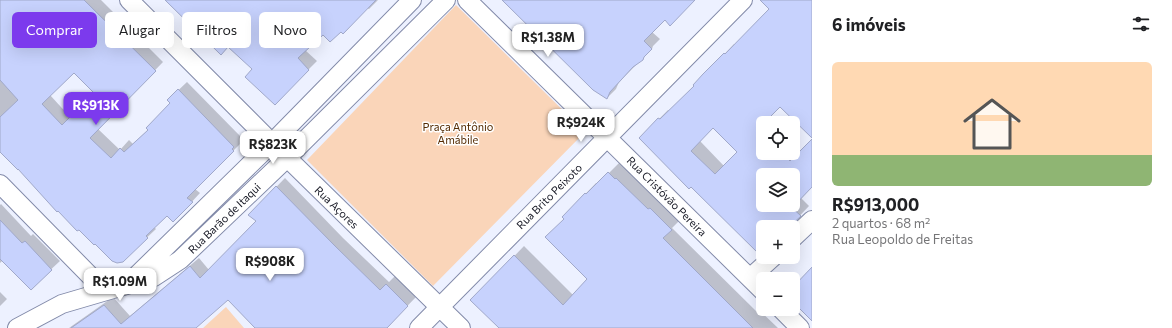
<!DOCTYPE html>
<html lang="pt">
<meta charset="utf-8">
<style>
:root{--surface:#fff;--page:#f2f2f2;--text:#202124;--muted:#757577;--line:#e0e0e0;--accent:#7c3aed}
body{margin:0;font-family:Commissioner,sans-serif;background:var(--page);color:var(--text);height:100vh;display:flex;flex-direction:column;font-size:15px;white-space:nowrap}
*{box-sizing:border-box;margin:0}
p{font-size:13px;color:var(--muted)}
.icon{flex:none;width:22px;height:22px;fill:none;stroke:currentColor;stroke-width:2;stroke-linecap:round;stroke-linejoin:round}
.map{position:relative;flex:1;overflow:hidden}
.drawer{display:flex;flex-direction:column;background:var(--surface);width:360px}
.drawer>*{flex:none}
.hud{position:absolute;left:12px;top:12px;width:380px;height:36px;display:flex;gap:8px}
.controls{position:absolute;left:756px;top:116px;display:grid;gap:8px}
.controls a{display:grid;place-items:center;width:44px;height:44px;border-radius:6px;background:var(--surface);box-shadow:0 4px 16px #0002;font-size:20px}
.price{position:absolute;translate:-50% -34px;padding:0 9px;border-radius:8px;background:#fff;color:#222;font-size:13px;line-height:26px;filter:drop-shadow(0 1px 2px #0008)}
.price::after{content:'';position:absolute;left:50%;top:24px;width:12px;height:9px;margin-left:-6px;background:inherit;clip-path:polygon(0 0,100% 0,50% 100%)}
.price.selected{background:var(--accent);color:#fff}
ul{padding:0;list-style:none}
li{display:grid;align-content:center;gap:8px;height:212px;padding:0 20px}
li+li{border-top:1px solid var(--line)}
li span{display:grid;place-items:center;height:124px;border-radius:6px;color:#555}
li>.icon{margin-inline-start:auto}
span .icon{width:72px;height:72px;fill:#fffc;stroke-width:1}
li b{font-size:17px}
h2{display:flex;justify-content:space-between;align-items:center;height:48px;padding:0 20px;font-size:17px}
.tag{padding:0 14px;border-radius:6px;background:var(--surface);box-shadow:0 4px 16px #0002;font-size:14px;line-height:36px}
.tag.selected{background:var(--accent);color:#fff}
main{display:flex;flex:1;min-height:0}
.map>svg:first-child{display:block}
.green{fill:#fad5b9}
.shadow{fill:#0003;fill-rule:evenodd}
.building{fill:#c7d2fd;stroke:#a0a8c9;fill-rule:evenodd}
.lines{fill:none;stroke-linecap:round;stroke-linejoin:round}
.minor-casing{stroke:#828aa9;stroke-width:20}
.minor{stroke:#fff;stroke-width:18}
.labels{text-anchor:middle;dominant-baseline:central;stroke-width:3;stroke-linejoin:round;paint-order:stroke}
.park-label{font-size:11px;fill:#532a00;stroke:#fff}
.street-label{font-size:11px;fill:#161824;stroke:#fff}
</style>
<main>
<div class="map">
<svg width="812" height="328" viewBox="0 0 812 328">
<rect width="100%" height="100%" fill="#edf1ff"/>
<path class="green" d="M 456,5 L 585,132 L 433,286 L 307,160 Z
M 226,307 L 244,328 L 203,328 Z"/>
<path class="shadow" d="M 0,0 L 101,0 L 163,62 L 98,129 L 120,150 L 129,140 L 133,144 L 149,129 L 171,103 L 168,100 L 187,82 L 242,138 L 240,140 L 242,142 L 195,189 L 200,193 L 174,221 L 167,214 L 154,227 L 156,229 L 122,261 L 0,150 ZM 74,72 L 95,93 L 71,118 L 50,95 Z
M 166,0 L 378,0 L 369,9 L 367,8 L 341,31 L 323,33 L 305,50 L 317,61 L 275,103 L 254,69 L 228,46 Z
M 503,0 L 694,0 L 665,19 L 652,32 L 660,39 L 653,46 L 652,49 L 619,82 L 616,89 L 607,98 Z
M 772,0 L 812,0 L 812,137 L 780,106 L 767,119 L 771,123 L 763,123 L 763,153 L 793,153 L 793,146 L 800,152 L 812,140 L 812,186 L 801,198 L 809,206 L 789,227 L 763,227 L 763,251 L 640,138 L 668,110 L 670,111 L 677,104 L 734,44 L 735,45 L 770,9 ZM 713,127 L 738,152 L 724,166 L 700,141 ZM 763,175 L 793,175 L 793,205 L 763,205 Z
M 619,163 L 681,219 L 672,228 L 756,311 L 758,309 L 778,328 L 500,328 L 472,300 L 524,246 L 573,295 L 588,279 L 565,219 L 563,217 L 596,183 L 597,185 Z
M 285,178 L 343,238 L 389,282 L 395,276 L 416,297 L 386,328 L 257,328 L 228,299 L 194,328 L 69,328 L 113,297 L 130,316 L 199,258 L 209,270 L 257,221 L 249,215 Z
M 1,204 L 31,236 L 33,234 L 60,261 L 31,288 L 3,260 L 0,263 L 0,205 Z
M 0,292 L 7,299 L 0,306 Z"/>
<path class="building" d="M 0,0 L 84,0 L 156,71 L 90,138 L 111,158 L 120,148 L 124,152 L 148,130 L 146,128 L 170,103 L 167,100 L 178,89 L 234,147 L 232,149 L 234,151 L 187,198 L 193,202 L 173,222 L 167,216 L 146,236 L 148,238 L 123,262 L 117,263 L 112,261 L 95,244 L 94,245 L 79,230 L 77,231 L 58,211 L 57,212 L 18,169 L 18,170 L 0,152 L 0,117 L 18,100 L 0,80 ZM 74,73 L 94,93 L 62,125 L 42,104 Z
M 165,0 L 376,0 L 343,34 L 341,32 L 330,42 L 323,35 L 298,58 L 309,70 L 275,105 L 245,77 L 252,69 L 228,47 L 221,55 Z
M 502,0 L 695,0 L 670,26 L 665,20 L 644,41 L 652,49 L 644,57 L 643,60 L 633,67 L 610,92 L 607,99 L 593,90 Z
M 760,0 L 812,0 L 812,138 L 780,107 L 764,123 L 763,123 L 763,153 L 782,153 L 790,161 L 812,139 L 812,187 L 793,207 L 793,175 L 763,175 L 763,205 L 789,205 L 801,216 L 789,227 L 763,227 L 763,252 L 760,255 L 691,187 L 689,189 L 639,138 L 658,118 L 660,119 L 694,86 L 693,85 L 703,74 L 724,53 L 725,54 L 769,9 ZM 713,128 L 737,152 L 715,174 L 691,151 Z
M 608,172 L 615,179 L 616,178 L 648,209 L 650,208 L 672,230 L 663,238 L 753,328 L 499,328 L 470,300 L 514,255 L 563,305 L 587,279 L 545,237 L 564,219 L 562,217 L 585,193 L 586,194 Z
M 276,186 L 335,246 L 380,290 L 386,284 L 408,306 L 387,328 L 255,328 L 228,300 L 196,328 L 71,328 L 104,305 L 121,324 L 190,266 L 200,278 L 256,221 L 248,215 Z
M 0,220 L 22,243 L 25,241 L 52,270 L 31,290 L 0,259 Z
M 812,267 L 812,321 L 793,302 L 793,287 Z"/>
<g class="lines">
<g class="minor-casing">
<path id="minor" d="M 129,0 L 272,143 L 461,328
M 467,0 L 763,291
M 0,184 L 105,291
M 793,238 L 812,220
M 750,278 L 773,257
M 129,283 L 272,143 L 412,0
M 781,309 L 800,328
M 17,328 L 62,304 L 154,277 L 180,260 L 287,158 L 446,0
M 419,328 L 743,0"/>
</g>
<use href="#minor" class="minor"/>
</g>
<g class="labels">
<g class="park-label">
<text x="458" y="126">Praça Antônio<tspan x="458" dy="13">Amábile</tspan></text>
</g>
<g class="street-label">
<text transform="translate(549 196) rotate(-45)">Rua Brito Peixoto</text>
<text transform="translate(667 196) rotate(45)">Rua Cristóvão Pereira</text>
<text transform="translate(337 207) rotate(44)">Rua Açores</text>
<text transform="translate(224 218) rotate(-44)">Rua Barão de Itaqui</text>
</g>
</g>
</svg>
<div class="controls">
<a><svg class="icon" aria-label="locate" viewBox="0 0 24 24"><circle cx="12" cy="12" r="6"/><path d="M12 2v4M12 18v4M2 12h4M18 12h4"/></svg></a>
<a><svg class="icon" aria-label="layers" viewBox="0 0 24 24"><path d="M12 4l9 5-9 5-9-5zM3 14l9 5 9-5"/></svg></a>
<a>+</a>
<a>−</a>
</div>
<b class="price" style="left:548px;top:58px">R$1.38M</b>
<b class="price selected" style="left:96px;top:126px">R$913K</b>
<b class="price" style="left:581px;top:143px">R$924K</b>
<b class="price" style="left:273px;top:165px">R$823K</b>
<b class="price" style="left:270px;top:282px">R$908K</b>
<b class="price" style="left:120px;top:302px">R$1.09M</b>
<div class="hud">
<a class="tag selected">Comprar</a>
<a class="tag">Alugar</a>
<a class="tag">Filtros</a>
<a class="tag">Novo</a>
</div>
</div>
<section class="drawer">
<h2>6 imóveis<svg class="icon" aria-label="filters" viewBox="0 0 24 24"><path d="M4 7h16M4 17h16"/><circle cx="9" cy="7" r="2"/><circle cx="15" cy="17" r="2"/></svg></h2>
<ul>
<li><span style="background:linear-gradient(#ffd9b3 75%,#8fb573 0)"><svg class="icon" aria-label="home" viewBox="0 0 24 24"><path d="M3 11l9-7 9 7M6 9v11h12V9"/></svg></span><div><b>R$913,000</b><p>2 quartos · 68 m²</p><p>Rua Leopoldo de Freitas</p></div></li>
</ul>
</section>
</main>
